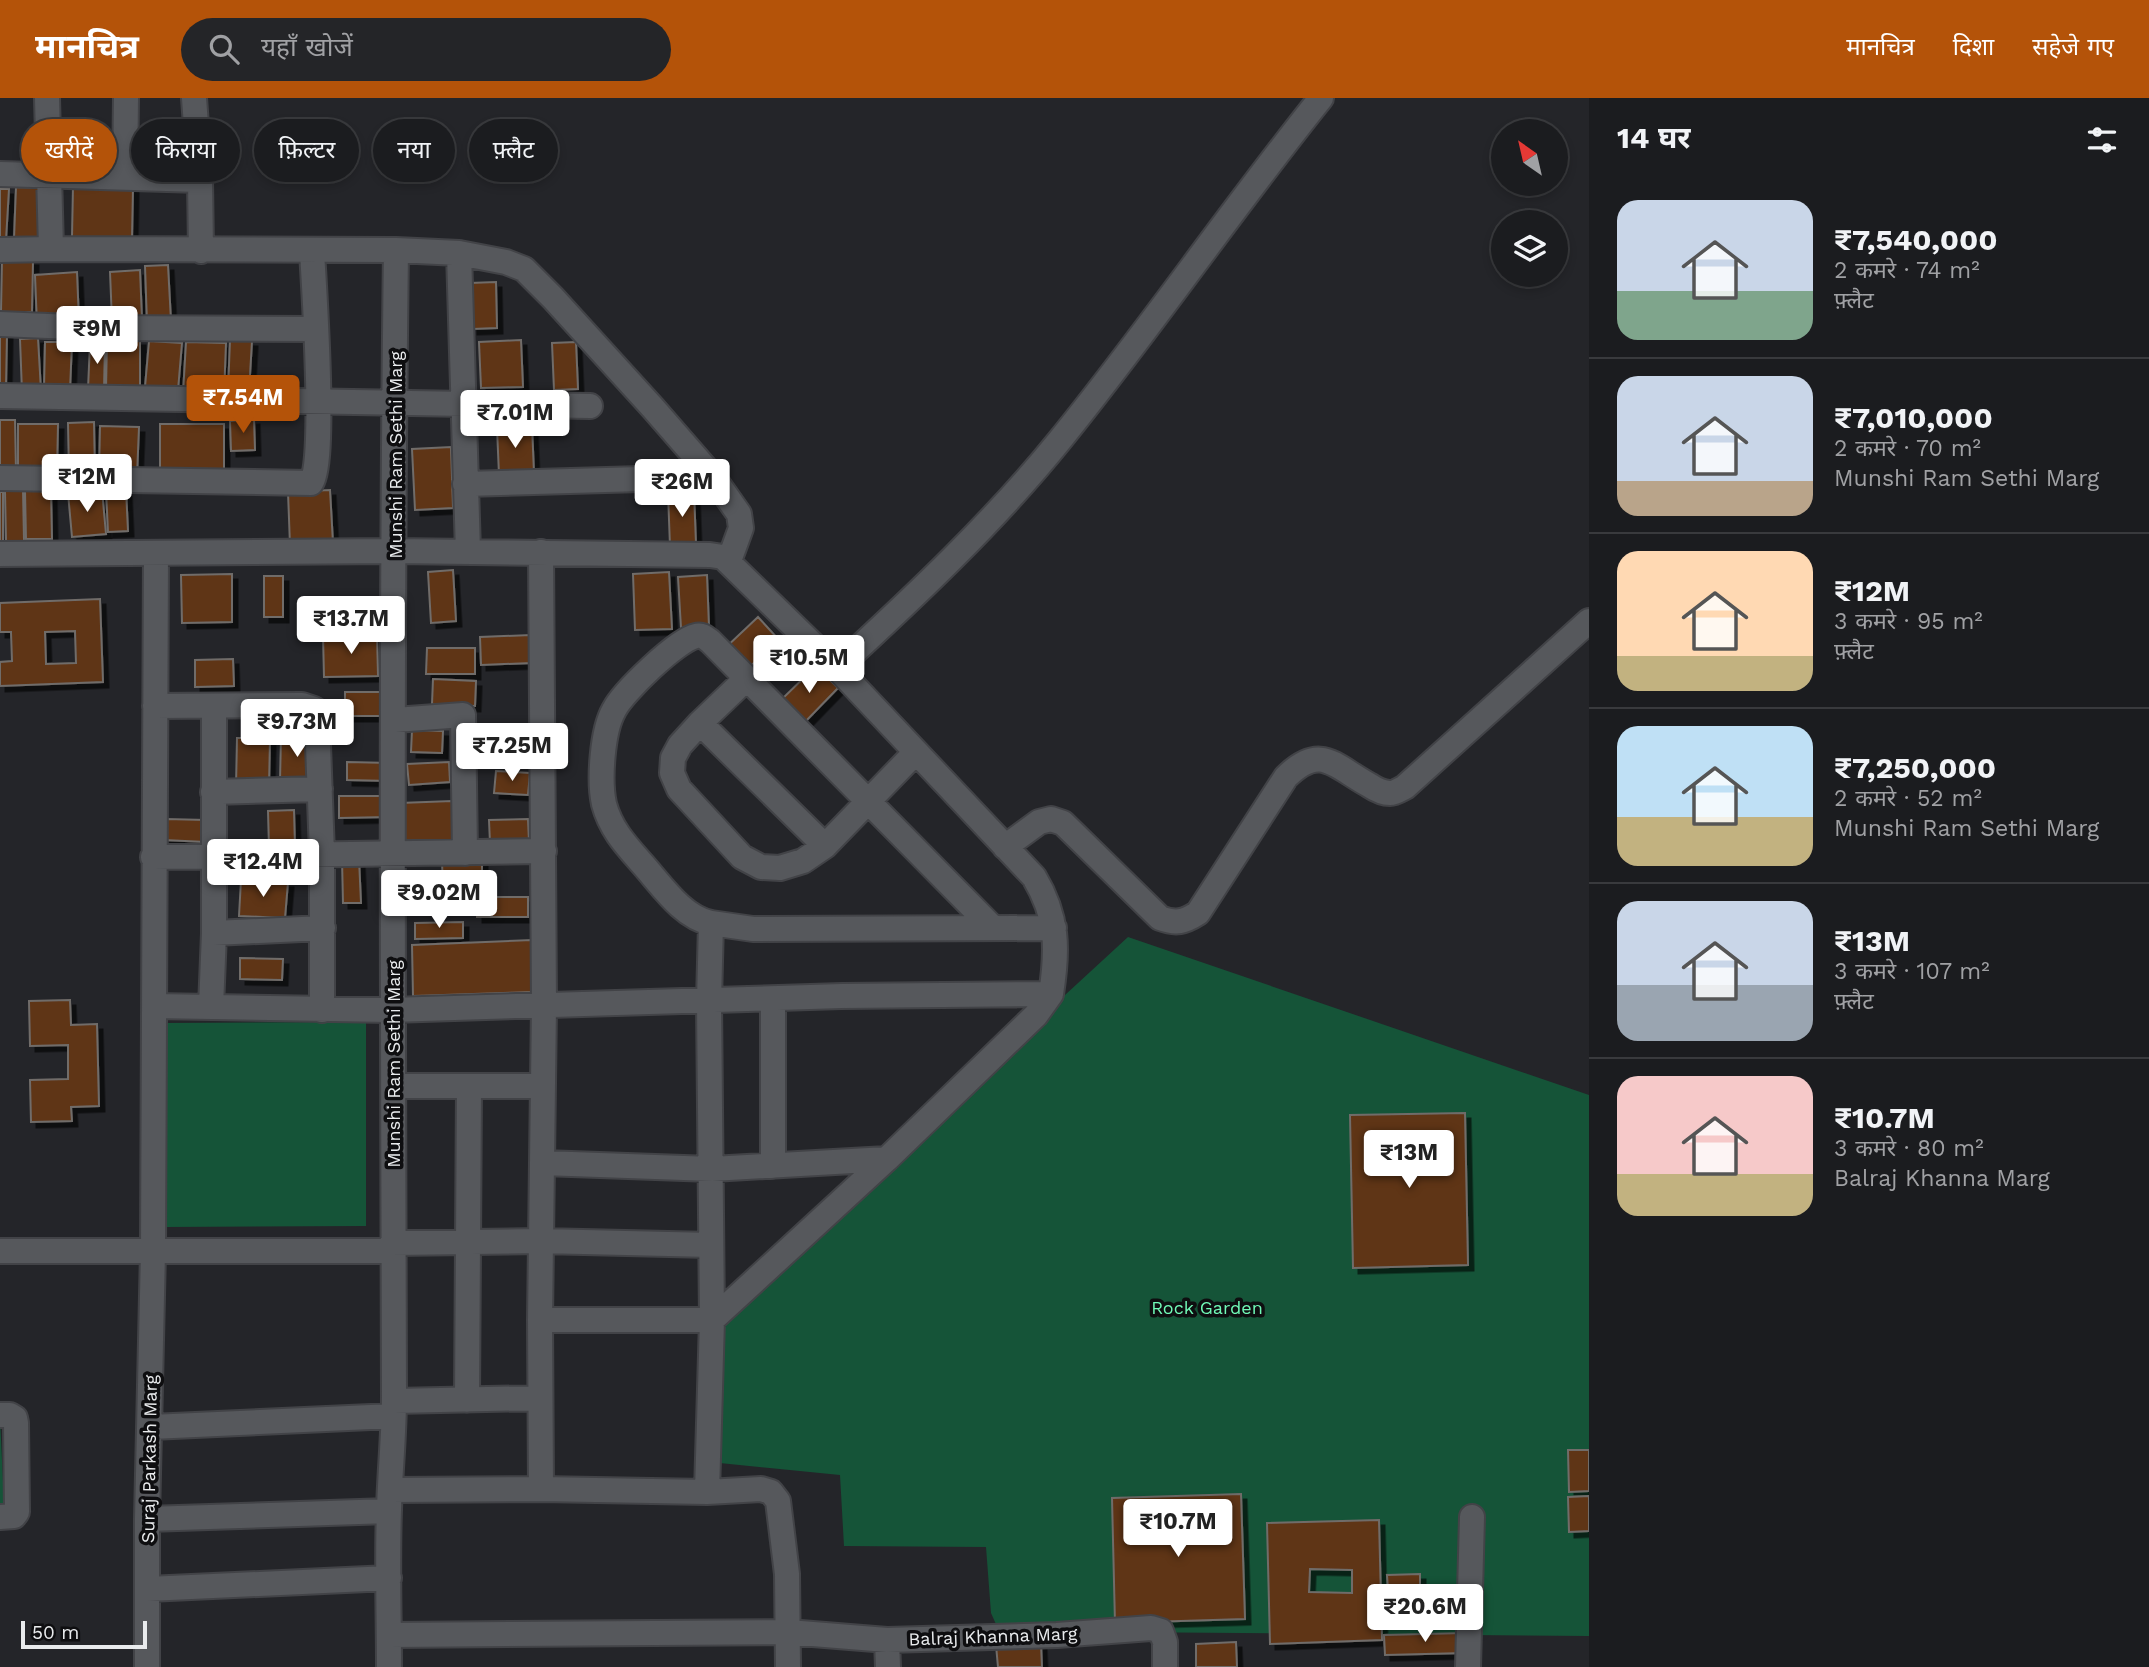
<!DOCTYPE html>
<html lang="hi">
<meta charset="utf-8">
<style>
:root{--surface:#1b1c1f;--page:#242528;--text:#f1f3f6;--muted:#a0a1a4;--line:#393a3d;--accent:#b45309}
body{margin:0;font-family:"Work Sans","Noto Sans Devanagari",sans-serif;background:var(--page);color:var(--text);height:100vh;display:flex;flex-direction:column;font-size:26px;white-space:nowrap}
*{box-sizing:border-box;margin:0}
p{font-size:23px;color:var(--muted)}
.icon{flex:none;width:38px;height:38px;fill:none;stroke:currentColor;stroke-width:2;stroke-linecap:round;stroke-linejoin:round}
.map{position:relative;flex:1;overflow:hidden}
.side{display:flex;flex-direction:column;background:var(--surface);width:560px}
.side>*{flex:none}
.top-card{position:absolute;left:21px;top:21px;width:665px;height:63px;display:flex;gap:14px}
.needle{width:46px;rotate:326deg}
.fabs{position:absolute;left:1491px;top:21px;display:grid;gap:14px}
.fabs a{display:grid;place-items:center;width:77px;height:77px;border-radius:50%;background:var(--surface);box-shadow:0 4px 10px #0003,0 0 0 2px var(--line);font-size:35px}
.scale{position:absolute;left:21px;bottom:18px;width:126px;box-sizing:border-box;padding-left:7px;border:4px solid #e9ebed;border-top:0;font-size:19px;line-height:24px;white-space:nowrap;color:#e9ebed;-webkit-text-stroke:5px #0e0e10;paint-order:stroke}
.price{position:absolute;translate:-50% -60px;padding:0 16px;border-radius:7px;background:#fff;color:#222;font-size:23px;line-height:46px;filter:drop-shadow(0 2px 4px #0008)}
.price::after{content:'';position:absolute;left:50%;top:42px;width:21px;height:16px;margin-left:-10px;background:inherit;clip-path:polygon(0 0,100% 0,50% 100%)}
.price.current{background:var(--accent);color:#fff}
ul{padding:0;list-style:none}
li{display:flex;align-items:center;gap:21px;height:175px;padding:0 28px}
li+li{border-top:2px solid var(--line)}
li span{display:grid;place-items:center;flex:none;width:196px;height:140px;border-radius:21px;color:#555}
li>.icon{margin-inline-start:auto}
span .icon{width:84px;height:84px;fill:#fffc;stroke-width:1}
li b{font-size:30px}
h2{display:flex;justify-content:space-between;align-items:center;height:84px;padding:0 28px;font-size:30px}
.pill{padding:0 24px;border-radius:32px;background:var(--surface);box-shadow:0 4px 10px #0003,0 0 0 2px var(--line);font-size:24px;line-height:63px}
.pill.current{background:var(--accent);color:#fff}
header{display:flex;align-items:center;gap:42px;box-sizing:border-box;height:98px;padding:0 35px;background:var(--accent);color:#fff}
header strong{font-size:33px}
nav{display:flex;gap:38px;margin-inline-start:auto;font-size:24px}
.search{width:490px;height:63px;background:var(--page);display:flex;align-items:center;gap:18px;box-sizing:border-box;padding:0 24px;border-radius:38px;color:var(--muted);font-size:26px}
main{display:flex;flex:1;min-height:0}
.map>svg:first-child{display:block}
.green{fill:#155438}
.building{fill:#5f3416;stroke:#706c69;stroke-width:2;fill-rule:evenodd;filter:url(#shadow)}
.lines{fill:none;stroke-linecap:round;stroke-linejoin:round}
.minor-casing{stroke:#424347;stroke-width:28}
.minor{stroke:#56585c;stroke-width:24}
.labels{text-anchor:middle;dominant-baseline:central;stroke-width:7;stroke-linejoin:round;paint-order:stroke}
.street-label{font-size:18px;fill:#e9ebed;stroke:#0e0e10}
.park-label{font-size:18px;fill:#71fbb8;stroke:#0e0e10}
</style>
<header>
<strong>मानचित्र</strong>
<div class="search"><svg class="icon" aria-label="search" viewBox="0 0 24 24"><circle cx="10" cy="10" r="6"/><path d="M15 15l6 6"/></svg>यहाँ खोजें</div>
<nav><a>मानचित्र</a><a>दिशा</a><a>सहेजे गए</a></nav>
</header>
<main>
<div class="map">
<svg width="1589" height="1569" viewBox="0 0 1589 1569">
<defs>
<filter id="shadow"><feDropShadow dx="5.5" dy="5.5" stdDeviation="0" flood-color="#0009"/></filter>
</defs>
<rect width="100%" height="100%" fill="#242529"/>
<path class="green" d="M 1128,839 L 1589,997 L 1589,1538 L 999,1533 L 991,1515 L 986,1449 L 844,1448 L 840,1377 L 700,1363 L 712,1222 Z
M 366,924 L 366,1128 L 163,1129 L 164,925 Z
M 0,1320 L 4,1405 L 0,1406 Z"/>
<path class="building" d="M 77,46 L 123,47 L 122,69 L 77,68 Z
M 73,88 L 133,89 L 132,141 L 72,139 Z
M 16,89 L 45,90 L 43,142 L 14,141 Z
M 0,91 L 9,91 L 6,142 L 0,141 Z
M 2,161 L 33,162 L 32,214 L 1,214 Z
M 168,167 L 171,223 L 147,225 L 145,168 Z
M 140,172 L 142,221 L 112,223 L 110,174 Z
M 77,174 L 79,224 L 37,227 L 35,177 Z
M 496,184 L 497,230 L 472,231 L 470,185 Z
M 0,235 L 7,235 L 6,290 L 0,290 Z
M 38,240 L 41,293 L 22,294 L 20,241 Z
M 107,242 L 140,242 L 140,292 L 106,292 Z
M 230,242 L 252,243 L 249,294 L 228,293 Z
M 521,242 L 523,289 L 481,290 L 479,244 Z
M 105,243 L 104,293 L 88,291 L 90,245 Z
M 149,243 L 182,245 L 178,292 L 145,289 Z
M 45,244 L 72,244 L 70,292 L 44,291 Z
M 186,244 L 226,245 L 224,297 L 183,296 Z
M 576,244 L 578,291 L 554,292 L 552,245 Z
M 254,321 L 255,352 L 231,353 L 230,323 Z
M 0,322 L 15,322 L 16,375 L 0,376 Z
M 94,324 L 95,376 L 69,376 L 68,325 Z
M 18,326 L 58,326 L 57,375 L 18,375 Z
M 160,326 L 224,326 L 224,375 L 160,375 Z
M 100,328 L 139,329 L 137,378 L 99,377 Z
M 532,328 L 534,375 L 499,377 L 497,330 Z
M 451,349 L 453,410 L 415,412 L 412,351 Z
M 126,391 L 128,433 L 108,434 L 106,392 Z
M 23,392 L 24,443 L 6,443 L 5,393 Z
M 25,392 L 51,392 L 52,441 L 26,441 Z
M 102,392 L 106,436 L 72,439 L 68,395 Z
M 330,392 L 333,445 L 290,447 L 288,394 Z
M 0,394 L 3,394 L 3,443 L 0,443 Z
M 694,394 L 696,446 L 670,448 L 668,395 Z
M 453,472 L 456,523 L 431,525 L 428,474 Z
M 669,474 L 672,531 L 635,532 L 633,476 Z
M 232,476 L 232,524 L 182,525 L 181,477 Z
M 707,477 L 709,529 L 681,530 L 678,479 Z
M 264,478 L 283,478 L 283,519 L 264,519 Z
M 100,501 L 103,584 L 0,588 L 0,564 L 12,563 L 11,534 L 0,534 L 0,505 ZM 75,533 L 76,565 L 46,566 L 45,534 Z
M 758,519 L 779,542 L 744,574 L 723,552 Z
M 377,536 L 378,578 L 324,579 L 323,537 Z
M 531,537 L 532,565 L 481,567 L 480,539 Z
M 427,550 L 475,550 L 475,576 L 426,576 Z
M 233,561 L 234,588 L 195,589 L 195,562 Z
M 816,568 L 838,590 L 803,626 L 780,603 Z
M 433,581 L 476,583 L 475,608 L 432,606 Z
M 345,594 L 392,594 L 391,618 L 345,618 Z
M 412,632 L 443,633 L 442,655 L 411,654 Z
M 281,638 L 314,639 L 313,683 L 280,683 Z
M 237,640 L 270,640 L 269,689 L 236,689 Z
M 347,664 L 391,665 L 390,683 L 347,682 Z
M 449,664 L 450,684 L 409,687 L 407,666 Z
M 496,673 L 530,675 L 528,697 L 494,695 Z
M 339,698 L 388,698 L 388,719 L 339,720 Z
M 452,703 L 453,749 L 401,750 L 400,705 Z
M 294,712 L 295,749 L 269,750 L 268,713 Z
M 165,721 L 206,722 L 206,744 L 164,742 Z
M 528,721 L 529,744 L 490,745 L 489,722 Z
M 342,761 L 359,761 L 361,805 L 343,805 Z
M 482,763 L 482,785 L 443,786 L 442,765 Z
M 241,782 L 288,784 L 285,820 L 239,818 Z
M 477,799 L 528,799 L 528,819 L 477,819 Z
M 463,824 L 463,840 L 415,841 L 415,825 Z
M 532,842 L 534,894 L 413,898 L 412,847 Z
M 240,860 L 283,861 L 282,882 L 240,881 Z
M 70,902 L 71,927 L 97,926 L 99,1008 L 71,1009 L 72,1023 L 31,1024 L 30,982 L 68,981 L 68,947 L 30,948 L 29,903 Z
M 1465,1015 L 1468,1167 L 1353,1170 L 1350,1017 Z
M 1568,1352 L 1589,1352 L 1589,1393 L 1569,1394 Z
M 1241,1396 L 1245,1521 L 1115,1525 L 1112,1400 Z
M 1589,1398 L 1589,1433 L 1569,1434 L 1568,1399 Z
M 1379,1422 L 1382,1542 L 1270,1546 L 1267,1425 ZM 1310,1471 L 1352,1472 L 1352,1495 L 1309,1494 Z
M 1420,1476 L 1420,1492 L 1388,1492 L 1387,1477 Z
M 1464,1535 L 1465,1555 L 1385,1557 L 1384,1537 Z
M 1236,1544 L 1237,1569 L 1196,1569 L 1196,1546 Z
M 1041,1546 L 1042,1569 L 998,1569 L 996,1547 Z"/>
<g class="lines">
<g class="minor-casing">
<path id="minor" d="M 194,0 L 200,82 L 201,153
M 0,76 L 200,82
M 125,79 L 126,0
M 51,151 L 396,152 L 459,155 L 468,454
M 0,152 L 51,151 L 47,0
M 459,155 L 506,164 L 524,171 L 553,200 L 653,310 L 713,379 L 739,416 L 741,430 L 729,463
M 0,226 L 96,230 L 316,231
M 0,298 L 590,308
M 0,380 L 311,385 C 326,368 314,187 312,154
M 465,386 L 713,379
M 0,456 L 395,453 L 710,457 L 723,459 L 837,570 L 1034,779 C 1058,819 1058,851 1051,896 L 842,898 L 391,912 L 154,908
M 837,570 C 915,498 993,425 1060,342 C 1150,231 1231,112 1321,0
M 746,581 L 700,625 L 680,647 L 673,660 L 672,675 L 679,691 L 742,759 L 761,769 L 780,770 L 803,763 L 825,748 L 915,655
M 155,608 L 302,607 L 314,611 L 317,620 L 322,756 L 322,912
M 395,622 L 463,617 L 465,755
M 700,625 L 825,748
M 213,694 L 320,691
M 1005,749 L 1039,724 L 1051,721 L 1063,725 L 1160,820 C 1176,826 1184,824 1198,815 L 1286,679 C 1321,645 1334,668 1369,687 C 1375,691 1382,695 1390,695 C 1395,695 1401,691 1405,689 L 1589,523
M 153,759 L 544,753
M 711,825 C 686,820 667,795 651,776 C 632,753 612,736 604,706 C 599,683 602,633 614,612 C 623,594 677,542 696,538 C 702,536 706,540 710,543 L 993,830
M 214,835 L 323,830
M 211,909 L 214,835 L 214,609
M 395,988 L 542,988
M 543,1065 L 712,1071 L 887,1061
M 773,1068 L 773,901
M 392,1145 L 541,1143 L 711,1147
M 0,1153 L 392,1153
M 540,1222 L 712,1222 L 709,903 L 711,825 L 753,831 L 1054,830
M 467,1302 L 469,989
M 394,1303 L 540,1300
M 0,1317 L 10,1317 L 15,1320 L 16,1325 L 17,1414 L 14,1418 L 0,1419
M 151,1329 L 393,1318
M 541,1391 L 540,1222 L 544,907 L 541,454
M 390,1392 L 541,1391 L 707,1394 L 761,1391 L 771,1394 L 778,1403 L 787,1476 L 788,1569
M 707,1394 L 712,1222 L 887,1061 L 1036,917 L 1051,896
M 147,1421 L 389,1413
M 148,1491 L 389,1480
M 389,1537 L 788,1534 L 887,1542 L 1057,1537 L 1151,1530 L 1161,1533 L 1165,1544 L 1165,1569
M 887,1542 L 888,1569
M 147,1569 L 147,1421 L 153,1153 L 156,455
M 389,1569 C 389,1517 387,1464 389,1412 C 390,1374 394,1337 394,1299 C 393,917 391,534 396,152
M 1468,1569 L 1472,1419"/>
</g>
<use href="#minor" class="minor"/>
</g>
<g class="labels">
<g class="street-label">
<text transform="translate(395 357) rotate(-90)">Munshi Ram Sethi Marg</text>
<text transform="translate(393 966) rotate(-90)">Munshi Ram Sethi Marg</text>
<text transform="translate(149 1361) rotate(-89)">Suraj Parkash Marg</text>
<text transform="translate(993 1538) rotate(-2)">Balraj Khanna Marg</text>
</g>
<g class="park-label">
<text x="1207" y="1209">Rock Garden</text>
</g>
</g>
</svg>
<div class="fabs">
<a><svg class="needle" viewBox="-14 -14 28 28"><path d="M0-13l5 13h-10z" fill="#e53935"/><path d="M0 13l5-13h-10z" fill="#a0a1a4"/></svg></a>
<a><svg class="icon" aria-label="layers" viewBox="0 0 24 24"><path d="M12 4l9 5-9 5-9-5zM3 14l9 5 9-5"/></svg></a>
</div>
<div class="scale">50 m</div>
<b class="price" style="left:97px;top:268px">₹9M</b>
<b class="price current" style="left:243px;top:337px">₹7.54M</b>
<b class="price" style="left:515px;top:352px">₹7.01M</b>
<b class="price" style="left:87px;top:416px">₹12M</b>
<b class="price" style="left:682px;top:421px">₹26M</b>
<b class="price" style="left:351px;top:558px">₹13.7M</b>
<b class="price" style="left:809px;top:597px">₹10.5M</b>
<b class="price" style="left:297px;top:661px">₹9.73M</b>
<b class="price" style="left:512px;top:685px">₹7.25M</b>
<b class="price" style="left:263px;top:801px">₹12.4M</b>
<b class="price" style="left:439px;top:832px">₹9.02M</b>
<b class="price" style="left:1409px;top:1092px">₹13M</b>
<b class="price" style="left:1178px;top:1461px">₹10.7M</b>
<b class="price" style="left:1425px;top:1546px">₹20.6M</b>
<div class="top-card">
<a class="pill current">खरीदें</a>
<a class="pill">किराया</a>
<a class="pill">फ़िल्टर</a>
<a class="pill">नया</a>
<a class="pill">फ़्लैट</a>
</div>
</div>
<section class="side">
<h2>14 घर<svg class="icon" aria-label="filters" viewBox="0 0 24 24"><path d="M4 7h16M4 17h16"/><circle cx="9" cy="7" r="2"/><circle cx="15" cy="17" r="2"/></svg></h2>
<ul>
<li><span style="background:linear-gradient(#c9d6e8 65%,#7fa58c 0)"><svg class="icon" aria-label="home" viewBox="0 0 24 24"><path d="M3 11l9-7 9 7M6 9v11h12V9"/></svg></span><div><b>₹7,540,000</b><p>2 कमरे · 74 m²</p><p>फ़्लैट</p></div></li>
<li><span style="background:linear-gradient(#c9d6e8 75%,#b9a48a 0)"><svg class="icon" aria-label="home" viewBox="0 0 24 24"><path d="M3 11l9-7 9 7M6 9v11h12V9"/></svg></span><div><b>₹7,010,000</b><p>2 कमरे · 70 m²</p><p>Munshi Ram Sethi Marg</p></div></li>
<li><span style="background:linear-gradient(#ffd9b3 75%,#c2b280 0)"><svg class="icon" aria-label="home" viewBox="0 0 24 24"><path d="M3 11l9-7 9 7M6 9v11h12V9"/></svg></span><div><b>₹12M</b><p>3 कमरे · 95 m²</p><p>फ़्लैट</p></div></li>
<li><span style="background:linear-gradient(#bfe0f5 65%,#c2b280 0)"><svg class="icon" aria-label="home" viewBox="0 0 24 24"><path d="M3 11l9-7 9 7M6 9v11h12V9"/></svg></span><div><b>₹7,250,000</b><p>2 कमरे · 52 m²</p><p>Munshi Ram Sethi Marg</p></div></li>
<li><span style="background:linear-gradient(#c9d6e8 60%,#9aa5b1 0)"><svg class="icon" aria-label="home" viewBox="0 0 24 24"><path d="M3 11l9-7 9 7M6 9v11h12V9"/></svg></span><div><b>₹13M</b><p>3 कमरे · 107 m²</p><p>फ़्लैट</p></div></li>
<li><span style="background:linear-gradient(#f6c9c9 70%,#c2b280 0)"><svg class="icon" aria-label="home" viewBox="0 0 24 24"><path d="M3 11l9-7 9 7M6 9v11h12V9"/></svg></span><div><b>₹10.7M</b><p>3 कमरे · 80 m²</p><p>Balraj Khanna Marg</p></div></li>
</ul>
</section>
</main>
